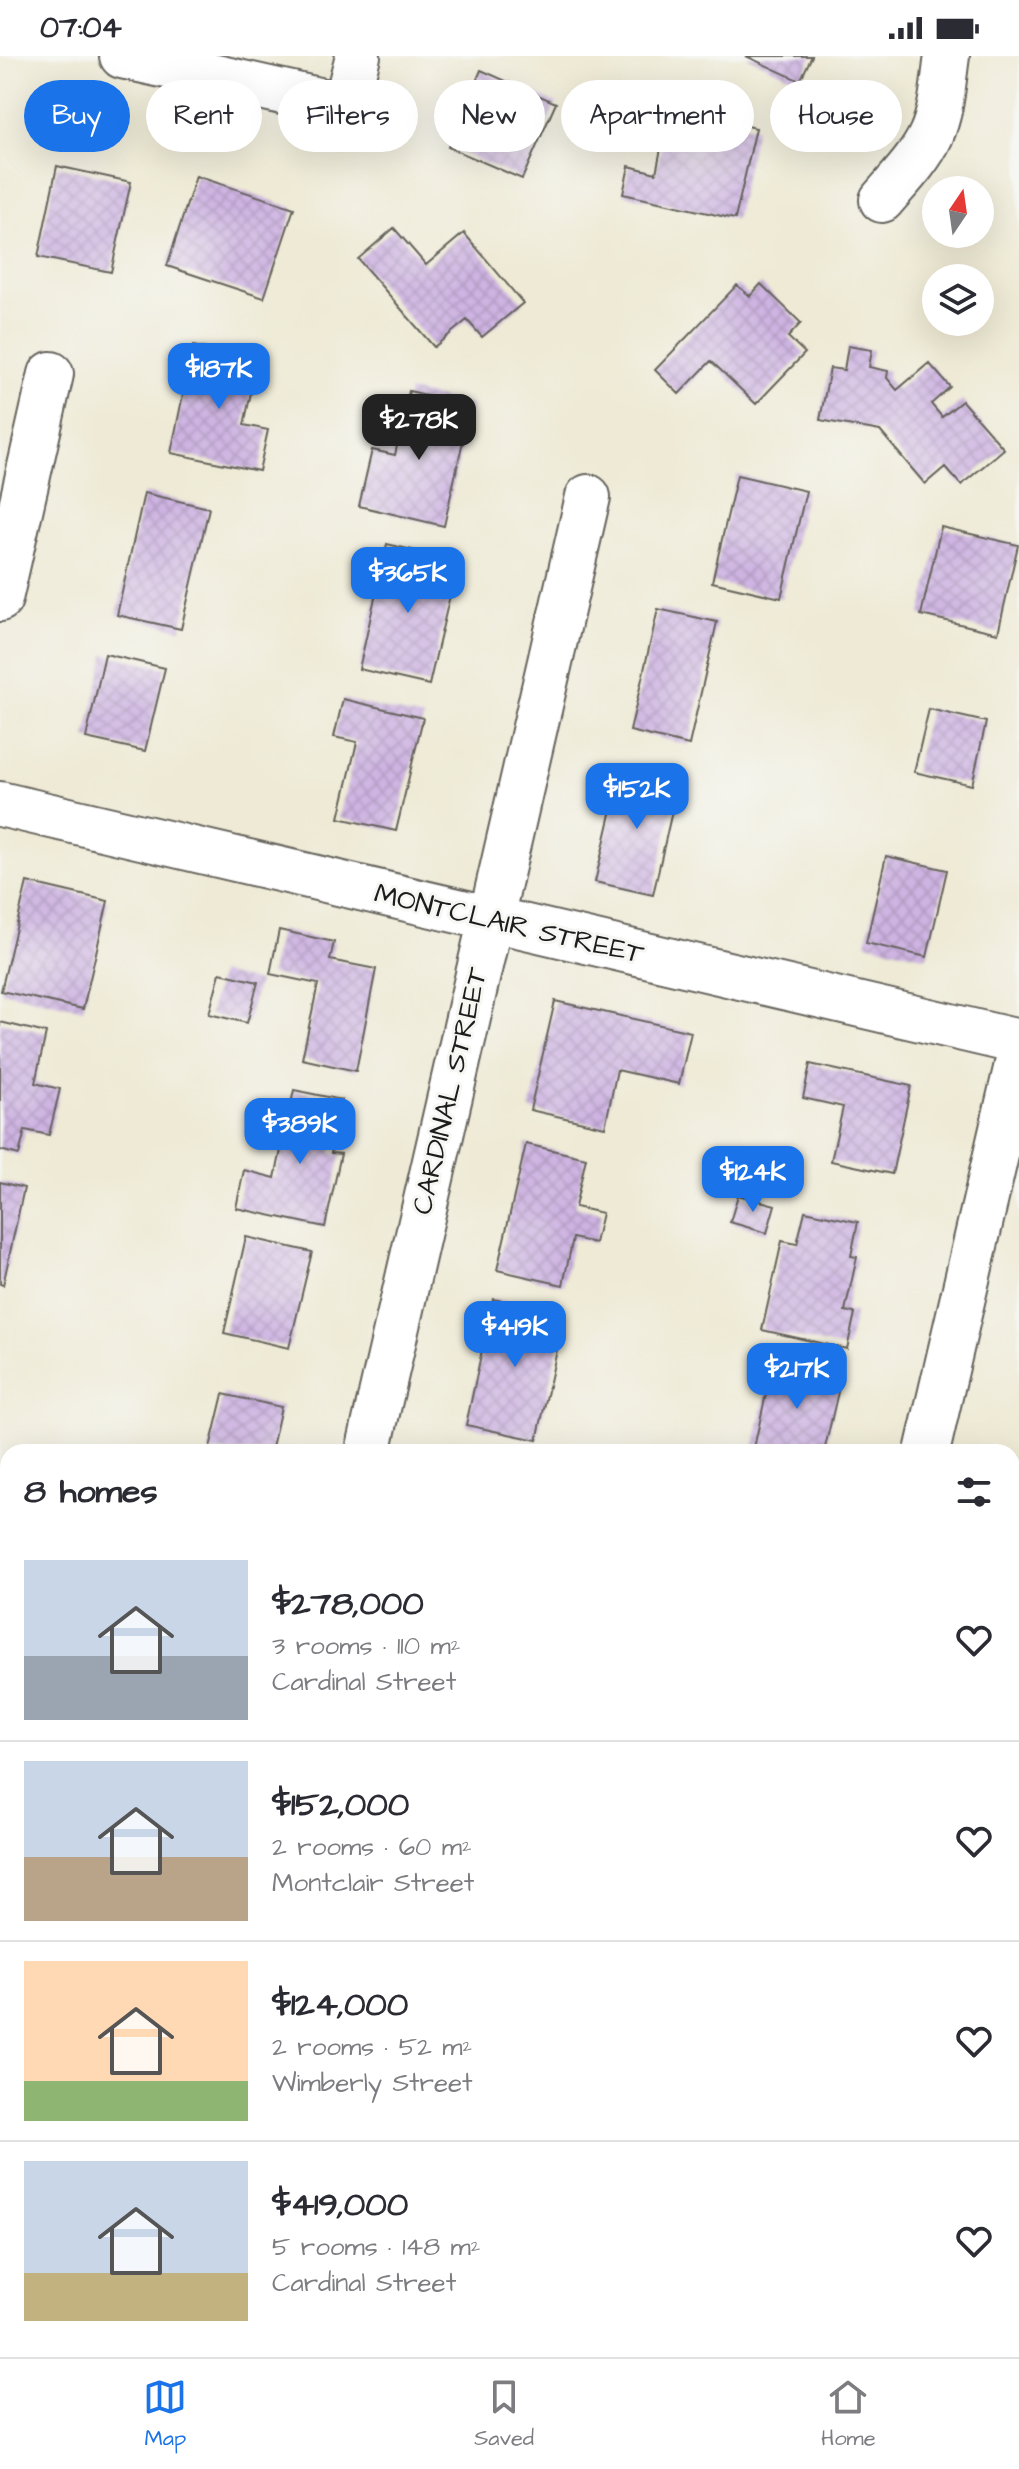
<!DOCTYPE html>
<meta charset="utf-8">
<style>
:root{--surface:#fff;--page:#f7f7f7;--text:#2b2b33;--muted:#7c7c81;--line:#e1e1e2;--accent:#1a73e8}
body{margin:0;font-family:"Architects Daughter",sans-serif;background:var(--page);color:var(--text);height:100vh;display:flex;flex-direction:column;font-size:30px;white-space:nowrap}
*{box-sizing:border-box;margin:0}
p{font-size:26px;color:var(--muted)}
.icon{flex:none;width:44px;height:44px;fill:none;stroke:currentColor;stroke-width:2;stroke-linecap:round;stroke-linejoin:round}
.map{position:relative;flex:1;overflow:hidden}
.drawer{position:absolute;left:0px;top:1388px;width:1020px;height:914px;display:flex;flex-direction:column;background:var(--surface);border-radius:24px 24px 0 0;box-shadow:0 8px 32px #0002}
.drawer>*{flex:none}
.hud{position:absolute;left:24px;top:24px;width:972px;height:72px;display:flex;gap:16px}
.needle{width:52px;rotate:13deg}
.tools{position:absolute;left:922px;top:120px;display:grid;gap:16px}
.tools a{display:grid;place-items:center;width:72px;height:72px;border-radius:50%;background:var(--surface);box-shadow:0 8px 32px #0002;font-size:40px}
.price{position:absolute;translate:-50% -68px;padding:0 18px;border-radius:16px;background:var(--accent);color:#fff;font-size:26px;line-height:52px;filter:drop-shadow(0 2px 4px #0008)}
.price::after{content:'';position:absolute;left:50%;top:48px;width:24px;height:18px;margin-left:-12px;background:inherit;clip-path:polygon(0 0,100% 0,50% 100%)}
.price.on{background:#222;color:#fff}
ul{padding:0;list-style:none}
li{display:flex;align-items:center;gap:24px;height:200px;padding:0 24px}
li+li{border-top:2px solid var(--line)}
li span{display:grid;place-items:center;flex:none;width:224px;height:160px;border-radius:0px;color:#555}
li>.icon{margin-inline-start:auto}
span .icon{width:96px;height:96px;fill:#fffc;stroke-width:1}
li b{font-size:34px}
h2{display:flex;justify-content:space-between;align-items:center;height:96px;padding:0 24px;font-size:34px}
.chip{padding:0 28px;border-radius:36px;background:var(--surface);box-shadow:0 8px 32px #0002;font-size:28px;line-height:72px}
.chip.on{background:var(--accent);color:#fff}
.status{display:flex;justify-content:space-between;align-items:center;height:56px;padding:0 40px;background:var(--surface);direction:ltr}
.status svg{height:22px;fill:currentColor}
.menu{display:flex;justify-content:space-around;align-items:center;height:112px;border-top:2px solid var(--line);background:var(--surface);font-size:22px;color:var(--muted)}
.menu a{display:grid;justify-items:center;gap:4px}
.menu .on{color:var(--accent)}
.map>svg:first-child{display:block}
.building{fill:url(#building-cross-hatch)}
.lines{fill:none;stroke-linecap:round;stroke-linejoin:round}
.minor-casing{stroke:#66645d;stroke-width:48}
.minor{stroke:#fff;stroke-width:44}
.labels{text-anchor:middle;dominant-baseline:central;stroke-width:6;stroke-linejoin:round;paint-order:stroke}
.street-label{font-size:28px;fill:#1c1c1c;stroke:#f6f6f2}
</style>
<div class="status"><b>07:04</b><svg viewBox="0 0 49 12"><path d="M0 12V9h3v3zM5 12V6h3v6zM10 12V3h3v9zM15 12V0h3v12zM26 1h20v11H26zM47 4h2v5h-2z"/></svg></div>
<div class="map">
<svg width="1019" height="2301" viewBox="0 0 1019 2301">
<defs>
<pattern id="building-cross-hatch" width="8" height="8" patternUnits="userSpaceOnUse" patternTransform="scale(2)"><rect width="8" height="8" fill="#ceb4e2"/><path d="M0 0l8 8M0 8l8-8" fill="none" stroke="#b09ac1"/></pattern>
</defs>
<rect width="100%" height="100%" fill="#f6f6f2"/>
<filter id="ink" filterUnits="userSpaceOnUse"><feTurbulence type="fractalNoise" baseFrequency=".0125" numOctaves="2"/><feDisplacementMap in="SourceGraphic" scale="16" xChannelSelector="R" yChannelSelector="G"/><feConvolveMatrix kernelMatrix="1 2 1 2 8 2 1 2 1" color-interpolation-filters="sRGB"/></filter>
<filter id="wash" filterUnits="userSpaceOnUse"><feTurbulence type="fractalNoise" baseFrequency=".006" numOctaves="4" result="noise"/><feDisplacementMap in="SourceGraphic" scale="32" xChannelSelector="R" yChannelSelector="G"/><feGaussianBlur stdDeviation="1.8" result="paint"/><feColorMatrix in="noise" values="0 0 0 0 0 0 0 0 0 0 0 0 0 0 0 0 0 1.4 0 .05"/><feComposite in="paint" operator="in"/></filter>
<g filter="url(#wash)">
<rect width="100%" height="100%" fill="#eeead5"/>
<g id="blocks">
<path class="building" d="M 746,0 L 812,0 L 800,25 Z
M 481,14 L 556,47 L 522,123 L 448,91 Z
M 700,59 L 756,72 L 735,163 L 623,138 L 629,110 L 656,117 L 665,73 L 696,79 Z
M 57,110 L 131,126 L 111,216 L 38,201 Z
M 196,120 L 294,152 L 264,242 L 167,210 Z
M 394,172 L 426,209 L 464,177 L 523,247 L 482,281 L 467,264 L 434,291 L 358,203 Z
M 761,228 L 801,267 L 788,281 L 805,297 L 756,348 L 711,305 L 679,338 L 655,314 L 737,229 L 750,240 Z
M 193,290 L 258,304 L 244,369 L 268,374 L 259,415 L 171,397 Z
M 848,290 L 872,294 L 869,311 L 888,315 L 887,322 L 897,334 L 929,307 L 950,331 L 931,348 L 942,361 L 962,345 L 1004,393 L 961,429 L 945,411 L 925,428 L 880,375 L 820,364 L 830,312 L 844,314 Z
M 409,335 L 471,349 L 444,470 L 359,450 L 372,394 L 395,399 Z
M 737,419 L 806,435 L 781,542 L 712,526 Z
M 144,437 L 209,452 L 181,573 L 117,559 Z
M 941,471 L 1018,489 L 998,577 L 921,559 Z
M 387,488 L 458,505 L 429,629 L 359,613 Z
M 658,553 L 717,566 L 689,689 L 630,675 Z
M 105,598 L 165,612 L 145,695 L 86,682 Z
M 343,643 L 423,662 L 396,775 L 339,762 L 357,686 L 334,681 Z
M 929,653 L 986,666 L 972,729 L 914,716 Z
M 622,711 L 679,724 L 653,839 L 595,826 Z
M 886,800 L 947,814 L 927,901 L 866,887 Z
M 27,826 L 108,845 L 83,953 L 1,935 Z
M 279,874 L 334,886 L 330,904 L 376,913 L 356,1015 L 302,1003 L 318,928 L 270,918 Z
M 220,917 L 258,926 L 247,967 L 209,958 Z
M 555,945 L 691,976 L 679,1028 L 617,1014 L 605,1071 L 530,1054 Z
M 0,966 L 46,977 L 35,1027 L 60,1033 L 49,1079 L 25,1074 L 19,1099 L 0,1094 Z
M 810,1008 L 911,1030 L 892,1118 L 831,1105 L 843,1051 L 803,1042 Z
M 294,1034 L 342,1044 L 331,1097 L 341,1098 L 325,1171 L 236,1152 L 244,1114 L 275,1122 Z
M 526,1088 L 586,1102 L 575,1151 L 602,1157 L 595,1187 L 573,1182 L 563,1229 L 497,1214 Z
M 0,1126 L 24,1132 L 3,1229 L 0,1228 Z
M 738,1139 L 775,1149 L 767,1177 L 730,1166 Z
M 805,1155 L 858,1166 L 851,1200 L 857,1201 L 845,1255 L 855,1257 L 847,1293 L 762,1274 L 782,1185 L 797,1188 Z
M 246,1181 L 312,1196 L 289,1292 L 224,1277 Z
M 493,1243 L 565,1258 L 537,1384 L 466,1369 Z
M 773,1307 L 841,1323 L 824,1396 L 753,1396 Z
M 223,1338 L 281,1351 L 271,1396 L 209,1396 Z
M 1018,1445 L 1019,1445 L 1019,1487 L 1012,1485 L 1012,1470 Z
M 1012,1608 L 1019,1610 L 1019,1733 L 1012,1731 Z
M 1012,1762 L 1019,1763 L 1019,1832 L 1013,1857 Z
M 1012,1987 L 1019,1989 L 1019,2043 L 1012,2042 Z
M 1,2098 L 8,2099 L 8,2140 L 0,2138 Z
M 7,2274 L 8,2294 L 62,2294 L 60,2301 L 0,2301 Z
M 282,2294 L 333,2294 L 331,2301 L 307,2301 Z
M 524,2294 L 545,2295 L 601,2294 L 599,2301 L 522,2301 Z
M 818,2294 L 872,2294 L 897,2300 L 816,2301 Z"/>
</g>
</g>
<g filter="url(#ink)">
<use href="#blocks" fill-opacity="0" stroke="#66645d" stroke-width="2"/>
<g class="lines">
<g class="minor-casing">
<path id="minor" d="M 122,0 L 345,50 L 358,0
M 882,144 C 899,124 920,103 931,79 C 942,55 943,27 947,0
M 0,543 L 51,318
M 0,748 L 1019,986
M 368,1396 L 588,441
M 927,1396 L 1019,1000
M 1012,1548 L 1019,1550
M 1012,2108 L 1019,2110
M 156,2301 L 158,2294
M 717,2301 L 719,2294"/>
</g>
<use href="#minor" class="minor"/>
</g>
</g>
<g class="labels">
<g class="street-label">
<text transform="translate(509 868) rotate(13)">MONTCLAIR STREET</text>
<text transform="translate(450 1035) rotate(-77)">CARDINAL STREET</text>
</g>
</g>
</svg>
<div class="tools">
<a><svg class="needle" viewBox="-14 -14 28 28"><path d="M0-13l5 13h-10z" fill="#e53935"/><path d="M0 13l5-13h-10z" fill="#7c7c81"/></svg></a>
<a><svg class="icon" aria-label="layers" viewBox="0 0 24 24"><path d="M12 4l9 5-9 5-9-5zM3 14l9 5 9-5"/></svg></a>
</div>
<b class="price" style="left:219px;top:355px">$187K</b>
<b class="price on" style="left:419px;top:406px">$278K</b>
<b class="price" style="left:408px;top:559px">$365K</b>
<b class="price" style="left:637px;top:775px">$152K</b>
<b class="price" style="left:300px;top:1110px">$389K</b>
<b class="price" style="left:753px;top:1158px">$124K</b>
<b class="price" style="left:515px;top:1313px">$419K</b>
<b class="price" style="left:797px;top:1355px">$217K</b>
<div class="hud">
<a class="chip on">Buy</a>
<a class="chip">Rent</a>
<a class="chip">Filters</a>
<a class="chip">New</a>
<a class="chip">Apartment</a>
<a class="chip">House</a>
</div>
<section class="drawer">
<h2>8 homes<svg class="icon" aria-label="filters" viewBox="0 0 24 24"><path d="M4 7h16M4 17h16"/><circle cx="9" cy="7" r="2"/><circle cx="15" cy="17" r="2"/></svg></h2>
<ul>
<li><span style="background:linear-gradient(#c9d6e8 60%,#9aa5b1 0)"><svg class="icon" aria-label="home" viewBox="0 0 24 24"><path d="M3 11l9-7 9 7M6 9v11h12V9"/></svg></span><div><b>$278,000</b><p>3 rooms · 110 m²</p><p>Cardinal Street</p></div><svg class="icon" aria-label="heart" viewBox="0 0 24 24"><path d="M12 20l-8-8c-3-5 5-10 8-4 3-6 11-1 8 4z"/></svg></li>
<li><span style="background:linear-gradient(#c9d6e8 60%,#b9a48a 0)"><svg class="icon" aria-label="home" viewBox="0 0 24 24"><path d="M3 11l9-7 9 7M6 9v11h12V9"/></svg></span><div><b>$152,000</b><p>2 rooms · 60 m²</p><p>Montclair Street</p></div><svg class="icon" aria-label="heart" viewBox="0 0 24 24"><path d="M12 20l-8-8c-3-5 5-10 8-4 3-6 11-1 8 4z"/></svg></li>
<li><span style="background:linear-gradient(#ffd9b3 75%,#8fb573 0)"><svg class="icon" aria-label="home" viewBox="0 0 24 24"><path d="M3 11l9-7 9 7M6 9v11h12V9"/></svg></span><div><b>$124,000</b><p>2 rooms · 52 m²</p><p>Wimberly Street</p></div><svg class="icon" aria-label="heart" viewBox="0 0 24 24"><path d="M12 20l-8-8c-3-5 5-10 8-4 3-6 11-1 8 4z"/></svg></li>
<li><span style="background:linear-gradient(#c9d6e8 70%,#c2b280 0)"><svg class="icon" aria-label="home" viewBox="0 0 24 24"><path d="M3 11l9-7 9 7M6 9v11h12V9"/></svg></span><div><b>$419,000</b><p>5 rooms · 148 m²</p><p>Cardinal Street</p></div><svg class="icon" aria-label="heart" viewBox="0 0 24 24"><path d="M12 20l-8-8c-3-5 5-10 8-4 3-6 11-1 8 4z"/></svg></li>
</ul>
</section>
</div>
<nav class="menu">
<a class="on"><svg class="icon" aria-label="map" viewBox="0 0 24 24"><path d="M3 6l6-2 6 2 6-2v14l-6 2-6-2-6 2zM9 4v14M15 6v14"/></svg>Map</a>
<a><svg class="icon" aria-label="saved" viewBox="0 0 24 24"><path d="M7 4h10v16l-5-4-5 4z"/></svg>Saved</a>
<a><svg class="icon" aria-label="home" viewBox="0 0 24 24"><path d="M3 11l9-7 9 7M6 9v11h12V9"/></svg>Home</a>
</nav>
